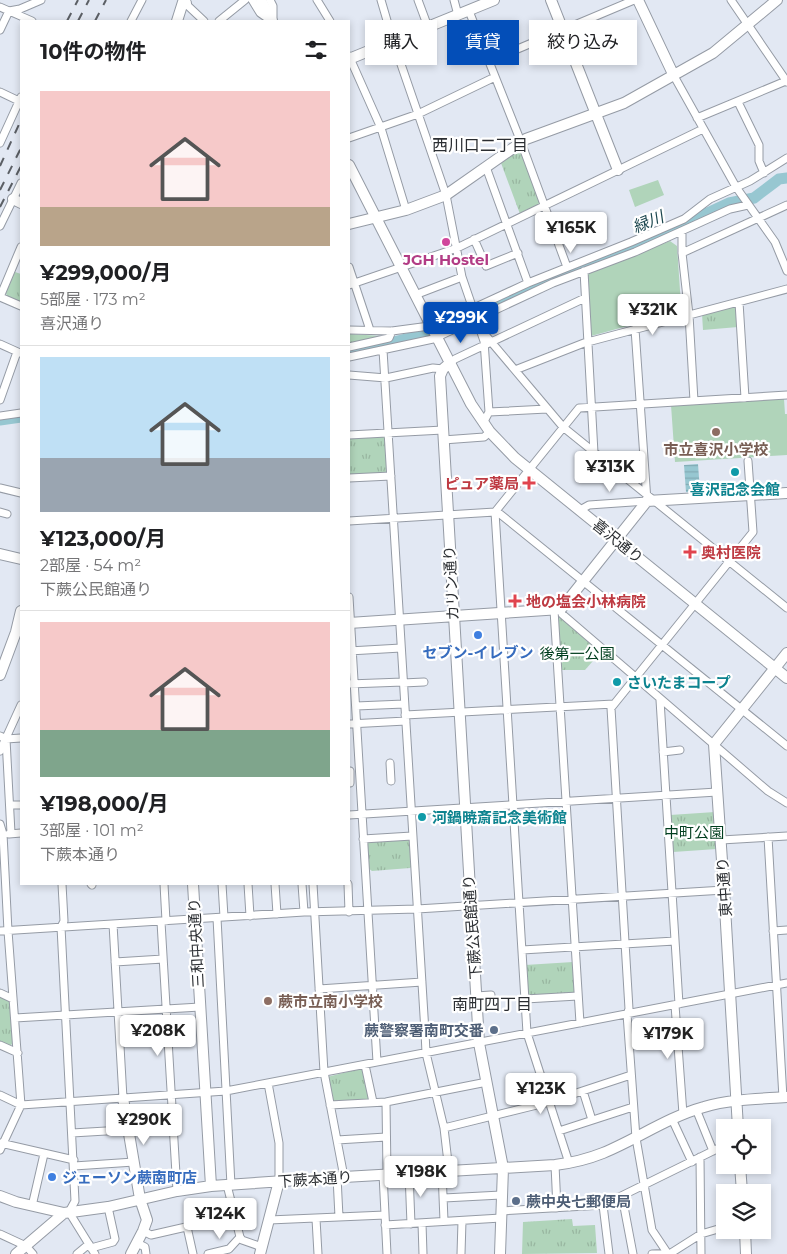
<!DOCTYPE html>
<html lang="ja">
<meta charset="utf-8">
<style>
:root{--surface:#fff;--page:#f2f2f2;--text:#202124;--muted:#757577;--line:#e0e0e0;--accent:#034eb8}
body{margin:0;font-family:Montserrat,"Noto Sans JP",sans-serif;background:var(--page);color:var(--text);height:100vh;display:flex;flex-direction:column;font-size:19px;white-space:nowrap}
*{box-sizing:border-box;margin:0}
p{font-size:16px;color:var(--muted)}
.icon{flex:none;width:28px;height:28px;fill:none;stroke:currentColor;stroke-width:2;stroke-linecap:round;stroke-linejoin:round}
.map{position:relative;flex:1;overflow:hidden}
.side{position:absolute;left:20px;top:20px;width:330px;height:865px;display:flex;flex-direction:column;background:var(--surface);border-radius:0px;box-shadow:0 2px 8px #0003}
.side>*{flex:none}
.banner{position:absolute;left:365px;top:20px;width:346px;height:45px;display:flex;gap:10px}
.tools{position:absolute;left:716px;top:1119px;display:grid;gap:10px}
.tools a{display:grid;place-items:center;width:55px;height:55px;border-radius:0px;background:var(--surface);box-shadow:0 2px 8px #0003;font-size:25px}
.price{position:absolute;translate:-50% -42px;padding:0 11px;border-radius:5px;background:#fff;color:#222;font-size:16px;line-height:32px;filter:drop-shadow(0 1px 2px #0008)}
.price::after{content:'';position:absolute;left:50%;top:30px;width:15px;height:11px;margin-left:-8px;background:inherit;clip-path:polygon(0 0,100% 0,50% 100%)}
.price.current{background:var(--accent);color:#fff}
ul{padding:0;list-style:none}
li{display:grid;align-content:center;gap:10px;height:265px;padding:0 20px}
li+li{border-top:1px solid var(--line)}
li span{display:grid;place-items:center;height:155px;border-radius:0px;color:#555}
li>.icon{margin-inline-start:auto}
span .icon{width:90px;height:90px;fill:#fffc;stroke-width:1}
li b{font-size:21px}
h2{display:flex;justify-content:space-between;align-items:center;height:60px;padding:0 20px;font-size:21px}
.chip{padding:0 18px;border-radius:0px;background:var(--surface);box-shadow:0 2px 8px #0003;font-size:18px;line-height:45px}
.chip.current{background:var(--accent);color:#fff}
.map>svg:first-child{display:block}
.park{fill:url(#park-tufts)}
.pitch{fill:#b0d4ba}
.water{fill:url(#water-rules)}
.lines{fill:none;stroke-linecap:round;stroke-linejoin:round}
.river{stroke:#97c7d1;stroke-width:11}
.street-casing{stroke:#959ba5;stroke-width:9}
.secondary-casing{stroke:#959ba5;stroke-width:12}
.street{stroke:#fff;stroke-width:7}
.secondary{stroke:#fff;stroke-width:10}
.rail{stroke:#5b5f65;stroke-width:2;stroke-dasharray:9 9;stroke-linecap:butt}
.hotel-dot{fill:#d1479c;stroke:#fff;stroke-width:2}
.education-dot{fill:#8d6e63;stroke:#fff;stroke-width:2}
.culture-dot{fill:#0f9aa8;stroke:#fff;stroke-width:2}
.health-dot{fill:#e0444e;stroke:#fff;stroke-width:2}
.shop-dot{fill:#3f7fe0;stroke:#fff;stroke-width:2}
.service-dot{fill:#5c6f8a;stroke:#fff;stroke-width:2}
.labels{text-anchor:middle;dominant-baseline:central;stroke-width:4.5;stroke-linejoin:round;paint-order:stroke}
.hotel-label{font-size:15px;font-weight:bold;fill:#b23c85;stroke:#fff}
.education-label{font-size:15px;font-weight:bold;fill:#785e54;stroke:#fff}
.health-label{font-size:15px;font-weight:bold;fill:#be3a42;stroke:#fff;text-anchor:start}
.culture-label{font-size:15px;font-weight:bold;fill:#0d838f;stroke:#fff;text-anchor:start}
.street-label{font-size:15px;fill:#2b2e32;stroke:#fff}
.shop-label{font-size:15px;font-weight:bold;fill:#366cbe;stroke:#fff}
.park-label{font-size:15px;fill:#003e1e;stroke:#fff}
.service-label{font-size:15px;font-weight:bold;fill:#4e5e75;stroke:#fff;text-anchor:end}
.neighbourhood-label{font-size:16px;fill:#2b2e32;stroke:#fff}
.water-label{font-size:16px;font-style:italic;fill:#1b464e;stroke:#fff}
</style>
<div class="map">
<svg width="787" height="1254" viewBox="0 0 787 1254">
<defs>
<pattern id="park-tufts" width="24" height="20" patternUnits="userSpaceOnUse" patternTransform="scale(1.25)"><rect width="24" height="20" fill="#b0d4ba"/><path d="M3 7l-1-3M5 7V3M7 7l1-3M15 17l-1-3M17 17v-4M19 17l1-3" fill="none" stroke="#98b6a0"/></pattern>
<pattern id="water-rules" width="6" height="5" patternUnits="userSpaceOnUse" patternTransform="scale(1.25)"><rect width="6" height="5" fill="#97c7d1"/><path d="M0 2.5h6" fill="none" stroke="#82abb4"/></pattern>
</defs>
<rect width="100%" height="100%" fill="#e2e8f3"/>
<path class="park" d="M 518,151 L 522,154 L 540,202 L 538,205 L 520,214 L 501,163 Z
M 15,272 L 21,274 L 21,303 L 7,297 L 6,293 Z
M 735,305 L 737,307 L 738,327 L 703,330 L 702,314 Z
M 349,334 L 382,336 L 349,344 Z
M 385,435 L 388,473 L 349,477 L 349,438 Z
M 560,617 L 600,651 L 600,653 L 585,670 L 561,670 L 558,618 Z
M 715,812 L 717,849 L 673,852 L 670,815 Z
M 408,839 L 410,840 L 412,866 L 410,868 L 372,871 L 368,868 L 367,842 L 369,841 Z
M 573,962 L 575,992 L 572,995 L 529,997 L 527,995 L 525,965 Z
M 0,996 L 11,1001 L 14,1042 L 10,1046 L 0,1041 Z
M 363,1068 L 369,1099 L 332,1102 L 327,1077 Z
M 572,1219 L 573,1226 L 595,1225 L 597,1253 L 522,1254 L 523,1222 Z"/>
<path class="pitch" d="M 658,180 L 664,195 L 635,207 L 629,190 Z
M 670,241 L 677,246 L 681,305 L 675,313 L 591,336 L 587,274 Z
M 784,399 L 785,414 L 787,414 L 787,455 L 675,462 L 671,405 Z"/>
<path class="water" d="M 698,464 L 700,491 L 686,492 L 684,465 Z"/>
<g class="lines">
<path class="river" d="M 349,353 L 442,330 L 537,285 L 669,231 L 729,203 L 754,198 L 779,179 L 787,178
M 0,420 L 21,417"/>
<g class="street-casing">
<path id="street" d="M 252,0 L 260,13 L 270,20
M 270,0 L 273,6 L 273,21
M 317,0 L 330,21
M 381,0 L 393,41 L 446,195 L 462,277 L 484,341 L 489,412 L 483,423
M 418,0 L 428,27
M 454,0 L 458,15
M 731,0 L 787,82
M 187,2 L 186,4 L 204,21
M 0,7 L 32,21
M 9,11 L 20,9 L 41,0
M 469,11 L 521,142 L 567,267
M 131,21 L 142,0
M 219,21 L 245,0
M 0,30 L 9,11
M 349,56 L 381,128 L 406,210
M 489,61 L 634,0
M 674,76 L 736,187 L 775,242 L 787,271
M 0,92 L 19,101
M 738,102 L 759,145 L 759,161 L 764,173
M 697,118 L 786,81
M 349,138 L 418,114 L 495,77
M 0,143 L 21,97
M 486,167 L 528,283
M 0,226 L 21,183
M 682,231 L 682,253 L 689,315 L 694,401
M 474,239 L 486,266 L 518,253
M 682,253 L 787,205
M 349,267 L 370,330
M 584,271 L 594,453
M 349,285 L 457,248 L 703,129
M 415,295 L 462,277
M 0,297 L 21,247
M 0,297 L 21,306
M 739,302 L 745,398
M 349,330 L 392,331 L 437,325 L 528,283 L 631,242 L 684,219 L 710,199 L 750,181 L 787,158
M 482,331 L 563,427 L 787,608
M 0,344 L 20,353
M 349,347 L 389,338 L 392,331
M 383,350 L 425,1032 L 426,1053 L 444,1128 L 449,1171
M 349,357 L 433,339 L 553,283 L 635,252 L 730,209 L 748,205
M 450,363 L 455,359 L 585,298
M 515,370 L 584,343 L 787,289
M 349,375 L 386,378 L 433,368 L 443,369
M 0,400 L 17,352
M 489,412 L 547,409
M 0,416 L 21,413
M 349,435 L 443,430
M 443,440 L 484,437 L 490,432
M 349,478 L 391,476
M 0,488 L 21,493
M 580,510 L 589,505 L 647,501 L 635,329
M 0,512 L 7,514
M 349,521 L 495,512 L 500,514 L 787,746
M 349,597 L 377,1062
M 561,609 L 562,614 L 768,791 L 787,803
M 554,610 L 580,1023
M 349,651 L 401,648
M 403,683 L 424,682
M 349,684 L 403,682
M 660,700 L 679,1004
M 356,706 L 404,704
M 405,715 L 614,704
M 349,724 L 406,721
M 0,736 L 6,739 L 21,738
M 6,739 L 11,833
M 0,751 L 21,705
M 663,752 L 680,750
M 390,763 L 391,781
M 350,771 L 350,783
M 10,805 L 21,805
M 349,815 L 717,792
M 0,824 L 3,834 L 8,931 L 21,1105 L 0,1150
M 9,834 L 21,833
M 768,837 L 783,1098
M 363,839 L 412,836
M 721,840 L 787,836
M 62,884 L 64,921 L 61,927 L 75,1201 L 69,1212 L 95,1254
M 91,884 L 92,885
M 164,884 L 166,921
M 222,884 L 224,917
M 248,884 L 250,916
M 275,884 L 277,914
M 302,884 L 304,912
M 313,884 L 324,1072 L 344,1177
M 348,884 L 349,912
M 217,918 L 231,1185
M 161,922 L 177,1191
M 113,924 L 123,1098
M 0,931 L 304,912 L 417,909 L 724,890
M 773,931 L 787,930
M 522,950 L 675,941
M 115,962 L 163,959
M 319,989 L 422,982
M 0,993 L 13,999
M 476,996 L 491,995
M 525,999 L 578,996
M 675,1005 L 683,1114
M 15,1018 L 200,1007
M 0,1045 L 18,1053
M 365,1065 L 373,1102
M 268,1083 L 279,1143 L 279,1181
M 583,1091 L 592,1120
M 0,1095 L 21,1105 L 226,1091 L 787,983
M 386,1102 L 387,1174
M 330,1105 L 386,1102 L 487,1082
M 696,1109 L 713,1151
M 672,1119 L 692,1162
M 444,1128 L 549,1102 L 631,1075
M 559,1131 L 633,1107
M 72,1133 L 174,1127
M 337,1140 L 386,1137
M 0,1143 L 74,1160
M 700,1157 L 701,1254
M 569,1163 L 527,1033 L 495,512 L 579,408 L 787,395
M 555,1165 L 557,1208
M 74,1166 L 134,1162
M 442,1171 L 444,1221
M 409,1173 L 411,1224
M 383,1174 L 387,1254
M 337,1177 L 339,1217
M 227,1185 L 240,1237 L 242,1240 L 262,1247
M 622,1196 L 633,1254
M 444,1198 L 501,1195
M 603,1205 L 609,1254
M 32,1206 L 44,1154
M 501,1211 L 603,1205 L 725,1145
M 316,1219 L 318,1254
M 269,1220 L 385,1215
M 422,1223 L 423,1254
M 385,1225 L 501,1218
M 187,1227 L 193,1254
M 143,1231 L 151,1235 L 234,1216
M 0,1234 L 26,1246 L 33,1254
M 137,1243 L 145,1247 L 146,1254
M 91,1248 L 113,1242 L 115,1239 L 108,1207
M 77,1254 L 89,1244
M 208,1254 L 229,1249 L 240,1237
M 461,1254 L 462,1221
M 652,1254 L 671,1253 L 701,1234 L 725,1227
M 668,1254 L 652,1230 L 636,1138 L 627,1014 L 629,1009 L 611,708 L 753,532 L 748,461"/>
</g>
<g class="secondary-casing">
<path id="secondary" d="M 261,0 L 272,21
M 551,0 L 618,170
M 638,0 L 674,76
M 177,21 L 183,2 L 186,4
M 349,59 L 494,0
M 349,165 L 471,404 L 490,432 L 515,458 L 787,678
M 13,199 L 21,203
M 349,224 L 406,210 L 446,195 L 526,139 L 624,103 L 713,53 L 777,0
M 450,363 L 443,369 L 440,376 L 479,1043 L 503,1168 L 500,1254
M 0,554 L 21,559
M 349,623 L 561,609 L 647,501 L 787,493
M 0,675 L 16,632 L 21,611
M 193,884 L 211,1186
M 123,1098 L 140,1199 L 147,1220 L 143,1231 L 131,1254
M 738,1128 L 724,890 L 714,744 L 787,653
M 740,1165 L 742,1192
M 0,1196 L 16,1202 L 64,1213 L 108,1207 L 177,1191 L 211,1186 L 344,1177 L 555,1165 C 572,1163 588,1159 603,1153 C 637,1139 668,1117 704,1107 C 730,1099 759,1099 787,1097
M 745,1230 L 746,1254
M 16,1254 L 64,1213
M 260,1254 L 279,1181"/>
</g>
<use href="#street" class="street"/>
<use href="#secondary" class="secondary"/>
<path class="rail" d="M 67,21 L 78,0
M 78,21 L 89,0
M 95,21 L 106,0
M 0,166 L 21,120
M 0,190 L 21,148
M 0,207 L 21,166"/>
</g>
<circle class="hotel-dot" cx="446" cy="242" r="5"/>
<g class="education-dot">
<circle cx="716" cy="432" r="5"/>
<circle cx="268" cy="1001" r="5"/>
</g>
<g class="culture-dot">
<circle cx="735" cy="472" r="5"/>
<circle cx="617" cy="682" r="5"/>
<circle cx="422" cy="817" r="5"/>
</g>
<g class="health-dot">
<path d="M526.5 475.5h5v5h5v5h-5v5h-5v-5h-5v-5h5z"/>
<path d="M687.5 544.5h5v5h5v5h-5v5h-5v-5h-5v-5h5z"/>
<path d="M512.5 593.5h5v5h5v5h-5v5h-5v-5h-5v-5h5z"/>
</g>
<g class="shop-dot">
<circle cx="478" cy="635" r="5"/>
<circle cx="52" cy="1177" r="5"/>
</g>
<g class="service-dot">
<circle cx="494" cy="1030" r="5"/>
<circle cx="516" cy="1201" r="5"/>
</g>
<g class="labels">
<g class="hotel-label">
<text x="446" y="259">JGH Hostel</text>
</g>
<g class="education-label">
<text x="716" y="449">市立喜沢小学校</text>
<text x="278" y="1001" text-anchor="start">蕨市立南小学校</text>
</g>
<g class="health-label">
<text x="519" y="483" text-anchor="end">ピュア薬局</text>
<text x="701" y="552">奥村医院</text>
<text x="526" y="601">地の塩会小林病院</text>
</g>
<g class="culture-label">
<text x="735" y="489" text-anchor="middle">喜沢記念会館</text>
<text x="627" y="682">さいたまコープ</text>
<text x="432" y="817">河鍋暁斎記念美術館</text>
</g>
<g class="street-label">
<text transform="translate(618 541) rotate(39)">喜沢通り</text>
<text transform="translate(451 583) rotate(-93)">カリン通り</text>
<text transform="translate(724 887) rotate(-94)">東中通り</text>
<text transform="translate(472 927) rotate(-94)">下蕨公民館通り</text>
<text transform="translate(196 943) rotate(-93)">三和中央通り</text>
<text transform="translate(315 1179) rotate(-4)">下蕨本通り</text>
</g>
<g class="shop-label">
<text x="478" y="652">セブン-イレブン</text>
<text x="62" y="1177" text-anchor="start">ジェーソン蕨南町店</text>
</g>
<g class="park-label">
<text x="577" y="653">後第一公園</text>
<text x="694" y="832">中町公園</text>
</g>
<g class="service-label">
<text x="484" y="1030">蕨警察署南町交番</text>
<text x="526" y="1201" text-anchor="start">蕨中央七郵便局</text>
</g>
<g class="neighbourhood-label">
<text x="480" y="145">西川口二丁目</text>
<text x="492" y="1004">南町四丁目</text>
</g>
<g class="water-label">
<text transform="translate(648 222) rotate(-22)">緑川</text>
</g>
</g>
</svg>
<div class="tools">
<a><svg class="icon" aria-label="locate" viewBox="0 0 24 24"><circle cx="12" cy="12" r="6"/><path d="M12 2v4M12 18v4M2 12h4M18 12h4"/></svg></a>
<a><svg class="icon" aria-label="layers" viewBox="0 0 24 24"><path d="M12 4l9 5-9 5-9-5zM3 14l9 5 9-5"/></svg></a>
</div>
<b class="price" style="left:571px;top:254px">¥165K</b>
<b class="price" style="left:653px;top:336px">¥321K</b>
<b class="price current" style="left:461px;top:344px">¥299K</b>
<b class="price" style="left:610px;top:493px">¥313K</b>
<b class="price" style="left:158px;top:1057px">¥208K</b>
<b class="price" style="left:668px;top:1060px">¥179K</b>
<b class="price" style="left:541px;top:1115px">¥123K</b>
<b class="price" style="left:144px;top:1146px">¥290K</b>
<b class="price" style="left:421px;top:1198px">¥198K</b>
<b class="price" style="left:220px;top:1240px">¥124K</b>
<div class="banner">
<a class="chip">購入</a>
<a class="chip current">賃貸</a>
<a class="chip">絞り込み</a>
</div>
<section class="side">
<h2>10件の物件<svg class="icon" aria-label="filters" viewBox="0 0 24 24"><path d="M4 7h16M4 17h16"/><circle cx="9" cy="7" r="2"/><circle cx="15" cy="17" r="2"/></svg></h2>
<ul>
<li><span style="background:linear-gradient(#f6c9c9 75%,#b9a48a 0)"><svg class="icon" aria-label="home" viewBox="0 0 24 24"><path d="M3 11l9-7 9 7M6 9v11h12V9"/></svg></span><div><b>¥299,000/月</b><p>5部屋 · 173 m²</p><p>喜沢通り</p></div></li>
<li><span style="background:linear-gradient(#bfe0f5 65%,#9aa5b1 0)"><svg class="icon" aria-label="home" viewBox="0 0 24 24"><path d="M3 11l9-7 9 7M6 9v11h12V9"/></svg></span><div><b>¥123,000/月</b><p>2部屋 · 54 m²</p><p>下蕨公民館通り</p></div></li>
<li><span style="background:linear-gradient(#f6c9c9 70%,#7fa58c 0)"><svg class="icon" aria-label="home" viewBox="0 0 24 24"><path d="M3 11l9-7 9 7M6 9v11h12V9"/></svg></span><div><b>¥198,000/月</b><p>3部屋 · 101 m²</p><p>下蕨本通り</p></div></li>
</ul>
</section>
</div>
